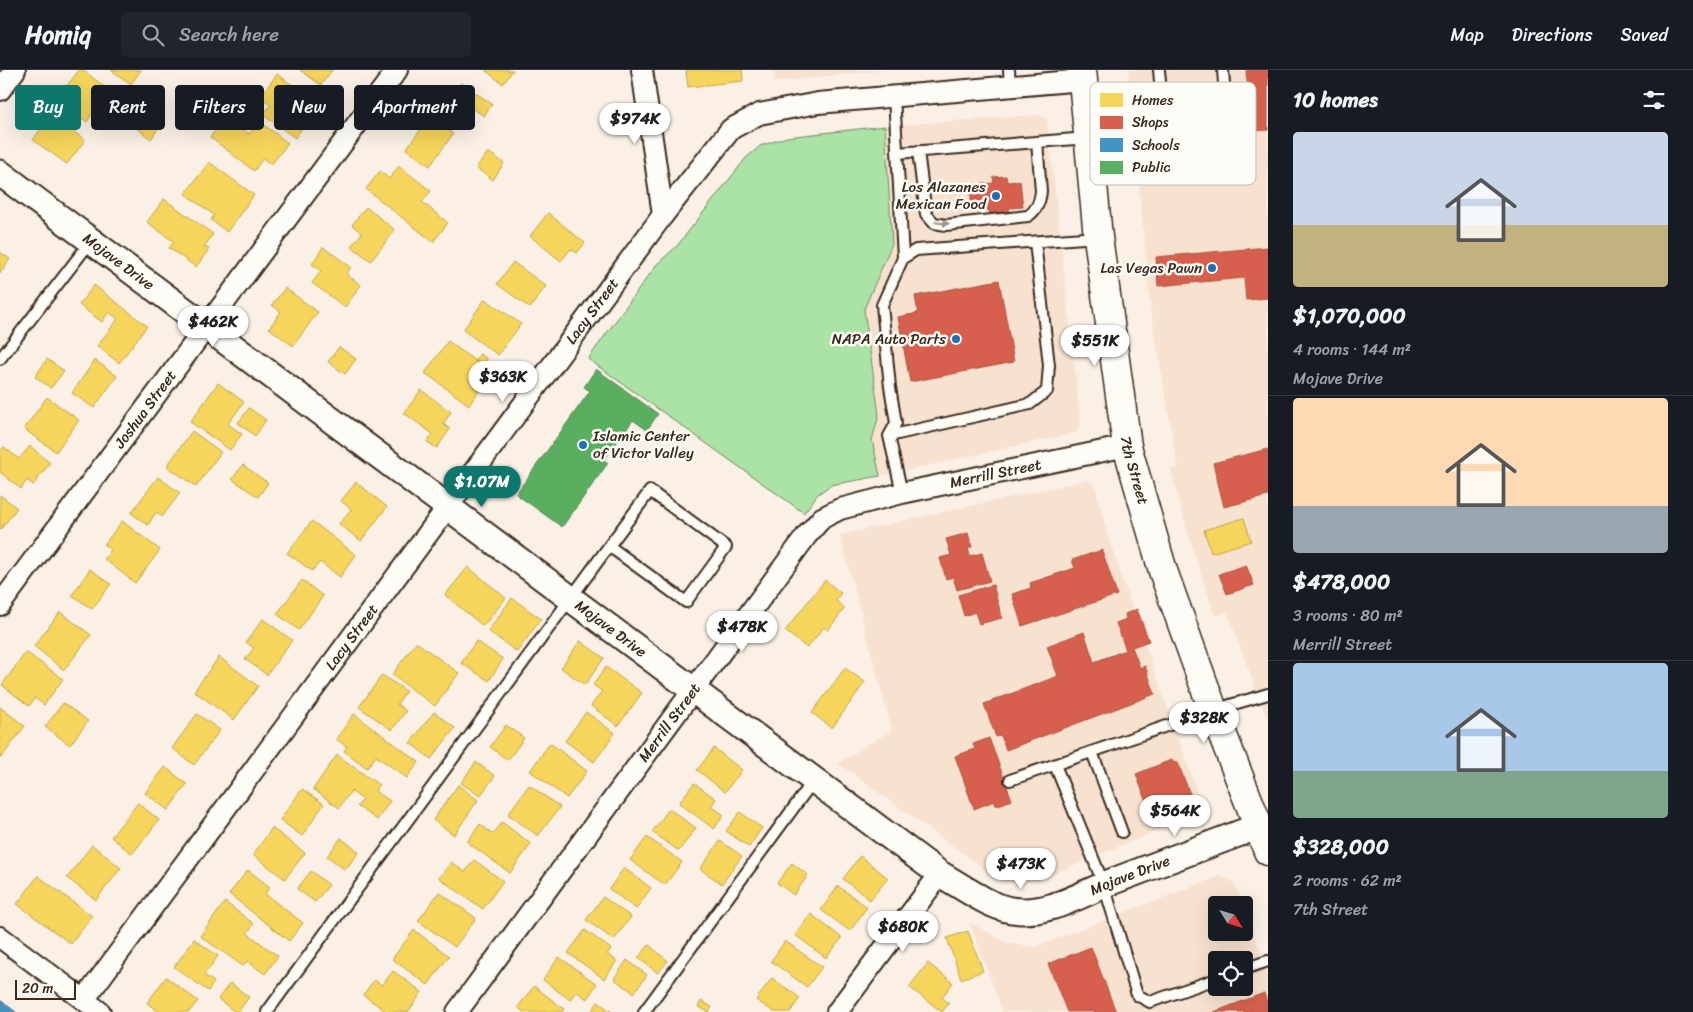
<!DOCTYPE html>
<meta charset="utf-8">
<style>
:root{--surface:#171b24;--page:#20242c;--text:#f1f3f6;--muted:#9ea1a6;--line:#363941;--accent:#0f766e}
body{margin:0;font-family:Sriracha,sans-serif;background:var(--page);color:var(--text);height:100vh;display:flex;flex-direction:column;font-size:19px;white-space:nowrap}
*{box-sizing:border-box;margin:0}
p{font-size:16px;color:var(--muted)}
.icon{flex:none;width:28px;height:28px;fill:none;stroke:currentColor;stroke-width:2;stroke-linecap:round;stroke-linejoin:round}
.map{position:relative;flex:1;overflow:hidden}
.side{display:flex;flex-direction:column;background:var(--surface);width:425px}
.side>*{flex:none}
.hud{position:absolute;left:15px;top:15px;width:475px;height:45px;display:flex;gap:10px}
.needle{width:32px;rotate:127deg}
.buttons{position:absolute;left:1208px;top:826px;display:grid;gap:10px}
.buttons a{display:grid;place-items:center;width:45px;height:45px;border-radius:5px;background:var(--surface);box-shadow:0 5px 20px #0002;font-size:25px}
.scale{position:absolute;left:15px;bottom:12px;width:61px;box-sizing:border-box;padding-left:5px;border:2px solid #3b2a1e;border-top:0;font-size:14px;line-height:18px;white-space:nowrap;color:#3b2a1e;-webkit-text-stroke:4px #fdfcf7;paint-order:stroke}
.price{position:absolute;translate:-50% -42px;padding:0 11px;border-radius:18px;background:#fff;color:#222;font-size:16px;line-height:32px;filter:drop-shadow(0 1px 2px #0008)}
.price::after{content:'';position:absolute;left:50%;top:30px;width:15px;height:11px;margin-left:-8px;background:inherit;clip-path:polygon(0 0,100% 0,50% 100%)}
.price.current{background:var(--accent);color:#fff}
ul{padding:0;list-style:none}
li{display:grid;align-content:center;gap:10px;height:265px;padding:0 25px}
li+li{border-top:1px solid var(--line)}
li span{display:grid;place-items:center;height:155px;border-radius:5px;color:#555}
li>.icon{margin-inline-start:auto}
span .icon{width:90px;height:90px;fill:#fffc;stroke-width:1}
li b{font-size:21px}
h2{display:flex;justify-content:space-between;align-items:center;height:60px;padding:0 25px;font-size:21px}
.pill{padding:0 18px;border-radius:5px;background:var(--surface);box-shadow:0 5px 20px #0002;font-size:18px;line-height:45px}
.pill.current{background:var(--accent);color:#fff}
header{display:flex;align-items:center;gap:30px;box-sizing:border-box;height:70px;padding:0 25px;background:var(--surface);border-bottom:1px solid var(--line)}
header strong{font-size:24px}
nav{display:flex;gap:28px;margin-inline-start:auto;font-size:18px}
.search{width:350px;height:45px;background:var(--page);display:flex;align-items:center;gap:12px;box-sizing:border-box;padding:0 18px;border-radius:5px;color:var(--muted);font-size:19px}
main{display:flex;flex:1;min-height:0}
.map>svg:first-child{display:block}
.built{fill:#f6e2cf;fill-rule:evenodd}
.green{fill:#abe2a5;stroke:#738662}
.homes{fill:#f6d55c;stroke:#bea249}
.shops{fill:#d6604d;stroke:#a8503f}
.schools{fill:#4393c3;stroke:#417492}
.public{fill:#5aae61;stroke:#51864d}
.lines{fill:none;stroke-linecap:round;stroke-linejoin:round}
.service-casing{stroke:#3b2a1e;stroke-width:14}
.minor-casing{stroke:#3b2a1e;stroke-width:24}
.tertiary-casing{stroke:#3b2a1e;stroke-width:29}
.secondary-casing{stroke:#3b2a1e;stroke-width:31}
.service{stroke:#fdfcf7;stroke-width:10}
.minor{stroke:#fdfcf7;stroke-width:20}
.tertiary{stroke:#fdfcf7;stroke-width:25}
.secondary{stroke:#fdfcf7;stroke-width:28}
.oneway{fill:#9c938a}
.poi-dot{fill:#1f6fb2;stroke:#fdfcf7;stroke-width:2}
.labels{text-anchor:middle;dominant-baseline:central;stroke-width:5;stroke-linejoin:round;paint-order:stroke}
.poi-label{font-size:15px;fill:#3b2a1e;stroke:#fdfcf7;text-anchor:end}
.street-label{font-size:15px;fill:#3b2a1e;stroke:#fdfcf7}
.key{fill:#fdfcf7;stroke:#c3bdb6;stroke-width:1}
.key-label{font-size:14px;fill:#3b2a1e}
</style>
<header>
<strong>Homiq</strong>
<div class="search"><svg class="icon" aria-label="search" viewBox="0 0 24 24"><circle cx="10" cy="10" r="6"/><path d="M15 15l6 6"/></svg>Search here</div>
<nav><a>Map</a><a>Directions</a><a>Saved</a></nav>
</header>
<main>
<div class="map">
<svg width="1268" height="942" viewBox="0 0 1268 942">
<rect width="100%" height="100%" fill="#faf0e5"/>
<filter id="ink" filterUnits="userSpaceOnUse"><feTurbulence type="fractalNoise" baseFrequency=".02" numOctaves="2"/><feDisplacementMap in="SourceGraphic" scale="10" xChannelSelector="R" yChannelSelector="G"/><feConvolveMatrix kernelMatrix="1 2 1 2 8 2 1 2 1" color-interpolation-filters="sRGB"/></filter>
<g filter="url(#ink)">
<path class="built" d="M 774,0 L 884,0 L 775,12 Z
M 1128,0 L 1268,0 L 1268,651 L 1227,542 L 1215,546 L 1186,457 L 1171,400 L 1178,398 L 1151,242 Z
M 1038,45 L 1047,49 L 1081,355 L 1075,363 L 880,406 L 872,370 L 879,345 L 864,239 L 892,174 L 885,56 Z
M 1087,410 L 1095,416 L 1108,466 L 1130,532 L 1204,741 L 1036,811 L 1020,813 L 1006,812 L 994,806 L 838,693 L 892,660 L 840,465 Z
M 1220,806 L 1234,812 L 1243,835 L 1216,835 L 1216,862 L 1244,862 L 1244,838 L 1268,902 L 1268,942 L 1003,942 L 970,853 L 1008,873 L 1035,877 ZM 1216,890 L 1244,890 L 1244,918 L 1216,918 Z"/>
<path class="green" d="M 885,56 L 892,174 L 864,239 L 879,345 L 872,370 L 880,406 L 831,415 L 818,424 L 804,443 L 588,289 L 657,194 L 677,176 L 746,88 L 760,76 L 787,67 Z"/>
<path class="homes" d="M 79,0 L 83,0 L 120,29 L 102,52 L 92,44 L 87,52 L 57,29 Z
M 111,0 L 141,0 L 131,14 Z
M 300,0 L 332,0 L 321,15 Z
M 485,0 L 513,0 L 503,14 Z
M 686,0 L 742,0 L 743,11 L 688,17 Z
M 277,4 L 312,29 L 300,46 L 307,51 L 295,68 L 263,45 L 271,34 L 260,27 Z
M 461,13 L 492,34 L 484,46 L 472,38 L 466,47 L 447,34 Z
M 144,36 L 164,50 L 151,69 L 131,54 Z
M 51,45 L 85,70 L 67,94 L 33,70 Z
M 226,46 L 249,64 L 259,51 L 288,73 L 271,95 L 263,88 L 254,101 L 210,67 Z
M 430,47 L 453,64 L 430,96 L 406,79 Z
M 488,82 L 504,93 L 493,110 L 476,98 Z
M 209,92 L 254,125 L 227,162 L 211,150 L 214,145 L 185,124 Z
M 399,96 L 431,121 L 422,132 L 448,153 L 433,172 L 366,119 L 380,101 L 389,109 Z
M 164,129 L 213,164 L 204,177 L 209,179 L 196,197 L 169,178 L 174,172 L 147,152 Z
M 366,137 L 395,160 L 371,191 L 351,176 L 362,163 L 352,155 Z
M 548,143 L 585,173 L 577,183 L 571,179 L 561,191 L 530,166 Z
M 323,177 L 351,197 L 346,204 L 361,215 L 345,237 L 312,213 L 321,201 L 312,194 Z
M 0,182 L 10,189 L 0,203 Z
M 513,192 L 546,216 L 530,238 L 497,214 Z
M 94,215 L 147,256 L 119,293 L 97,276 L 118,249 L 109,242 L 102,252 L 79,235 Z
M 285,218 L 318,242 L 293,276 L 269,258 L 281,242 L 272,235 Z
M 485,229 L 521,254 L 498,285 L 463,260 Z
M 448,271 L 483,297 L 475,307 L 485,313 L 469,335 L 425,303 Z
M 339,277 L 356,289 L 345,304 L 328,292 Z
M 480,284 L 487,289 L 482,296 L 475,290 Z
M 47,289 L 64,301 L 51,318 L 35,307 Z
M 95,290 L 117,306 L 94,338 L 72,323 Z
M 218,313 L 244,332 L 228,354 L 242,364 L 230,380 L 190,352 Z
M 421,320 L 451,342 L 443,354 L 450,359 L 437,378 L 427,372 L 433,364 L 404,343 Z
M 47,327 L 79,350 L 56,382 L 24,359 Z
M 249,338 L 266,350 L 255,366 L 238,353 Z
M 192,361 L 221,382 L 196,417 L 167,396 Z
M 30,376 L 50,393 L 33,415 L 27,410 L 21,419 L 0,402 L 0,382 L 4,377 L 19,389 Z
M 243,395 L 268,413 L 258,427 L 232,409 Z
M 158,407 L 180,423 L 162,447 L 156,442 L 148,455 L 131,443 Z
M 356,412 L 387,437 L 361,471 L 339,454 L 351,439 L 341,431 Z
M 0,425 L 17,438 L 0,460 Z
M 1244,448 L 1251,471 L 1211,483 L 1204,460 Z
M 122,451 L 160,480 L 135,513 L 104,489 L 111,480 L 104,475 Z
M 312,451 L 356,485 L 340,507 L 320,492 L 312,501 L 287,483 Z
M 468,497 L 506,528 L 483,556 L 445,525 Z
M 90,499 L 111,514 L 92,539 L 72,525 Z
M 302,510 L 323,526 L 299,560 L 277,544 Z
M 825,510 L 841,523 L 836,531 L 845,538 L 828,560 L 824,557 L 807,578 L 785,561 Z
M 512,528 L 541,549 L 517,582 L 488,561 Z
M 60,542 L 91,565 L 64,600 L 34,576 Z
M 263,549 L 292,570 L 267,605 L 245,589 L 254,578 L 246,572 Z
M 476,571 L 503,589 L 489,611 L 461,593 Z
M 580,571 L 604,588 L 585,615 L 561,598 Z
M 416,572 L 459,603 L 435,636 L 392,605 Z
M 26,582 L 63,609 L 44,635 L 35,628 L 29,636 L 2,615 Z
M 219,587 L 258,616 L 234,650 L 194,621 Z
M 606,597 L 642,623 L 618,656 L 591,636 L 602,621 L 593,615 Z
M 845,598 L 865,612 L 832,658 L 812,643 Z
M 382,605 L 406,621 L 397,634 L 406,641 L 392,660 L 359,637 Z
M 63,633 L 88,651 L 70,675 L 45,657 Z
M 0,637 L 25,656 L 1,688 L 0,688 Z
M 434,642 L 455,658 L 431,689 L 410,673 Z
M 586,642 L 615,663 L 594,692 L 565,671 Z
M 197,644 L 220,660 L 194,695 L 172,678 Z
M 354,644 L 419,692 L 407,708 L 376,686 L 367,698 L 344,681 L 347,677 L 336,669 Z
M 506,655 L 524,668 L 508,690 L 490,677 Z
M 550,673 L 587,701 L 567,728 L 530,701 Z
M 714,678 L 742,700 L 725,722 L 697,700 Z
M 337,685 L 379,715 L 375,721 L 390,731 L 377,750 L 357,736 L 363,730 L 351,721 L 339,738 L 313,719 Z
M 476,692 L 495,706 L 480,726 L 461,713 Z
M 165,697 L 187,714 L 168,740 L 145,723 Z
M 694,713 L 716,729 L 711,736 L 724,745 L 714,759 L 679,733 Z
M 458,715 L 478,730 L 454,765 L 433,750 Z
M 529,715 L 560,737 L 538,766 L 508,744 Z
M 302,719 L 324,734 L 302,766 L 280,750 Z
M 138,733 L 159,750 L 132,784 L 111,767 Z
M 669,739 L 696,758 L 679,781 L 652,762 Z
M 740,742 L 762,758 L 749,777 L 726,761 Z
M 502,752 L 531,774 L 510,803 L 467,772 L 480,754 L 493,764 Z
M 272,758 L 305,783 L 285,809 L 253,785 Z
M 647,767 L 682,792 L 665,815 L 630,790 Z
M 341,768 L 359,782 L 345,800 L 327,786 Z
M 720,771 L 742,786 L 722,814 L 700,799 Z
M 92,775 L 121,798 L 96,830 L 67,808 Z
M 860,786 L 888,808 L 870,830 L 843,809 Z
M 474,790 L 503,811 L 483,839 L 439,808 L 451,792 L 465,802 Z
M 792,793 L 808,805 L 794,825 L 777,813 Z
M 624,798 L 651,818 L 636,839 L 609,819 Z
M 248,800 L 270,817 L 265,824 L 303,853 L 289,871 L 229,824 Z
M 311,801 L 329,815 L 315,832 L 297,819 Z
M 38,806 L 92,846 L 71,874 L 17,834 Z
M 838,816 L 867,837 L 850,861 L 821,840 Z
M 439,822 L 476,848 L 455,877 L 418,851 Z
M 603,827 L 631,847 L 614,870 L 586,850 Z
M 225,832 L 254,854 L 247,863 L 278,886 L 265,904 L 247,891 L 243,896 L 200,866 Z
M 811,844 L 842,868 L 826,888 L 795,865 Z
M 414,860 L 449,886 L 428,915 L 392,889 Z
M 585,860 L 611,879 L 607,884 L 617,891 L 604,909 L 568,883 Z
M 968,861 L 983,901 L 961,909 L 947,868 Z
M 194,869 L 218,886 L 204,905 L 214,912 L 208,921 L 174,897 Z
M 785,871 L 822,897 L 807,917 L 771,891 Z
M 649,875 L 668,891 L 658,903 L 638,888 Z
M 559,887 L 597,914 L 587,929 L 576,921 L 570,930 L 543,910 Z
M 627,890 L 647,905 L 634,923 L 614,909 Z
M 928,893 L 953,913 L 942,927 L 949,933 L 942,942 L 909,917 Z
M 393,901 L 422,922 L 408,942 L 387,942 L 363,925 L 374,910 L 382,915 Z
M 166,907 L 198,931 L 189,942 L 159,942 L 147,933 Z
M 772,908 L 800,928 L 790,942 L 774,942 L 756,930 Z
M 230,913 L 249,927 L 238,942 L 235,942 L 218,929 Z
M 534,916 L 564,939 L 562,942 L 523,942 L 518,937 Z
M 701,931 L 712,937 L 709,942 L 698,937 Z
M 598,932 L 612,942 L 591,942 Z"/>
<path class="shops" d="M 1246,0 L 1268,0 L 1268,60 L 1252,61 Z
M 1006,106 L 1007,112 L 1020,111 L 1023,137 L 1009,138 L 1010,144 L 990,146 L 989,140 L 972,142 L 970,115 L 994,113 L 993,107 Z
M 1268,177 L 1268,228 L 1246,230 L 1244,208 L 1158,216 L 1156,187 Z
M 999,210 L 1014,292 L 910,312 L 898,247 L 918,243 L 915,226 Z
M 1268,379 L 1268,426 L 1224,437 L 1213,393 Z
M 968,463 L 972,477 L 968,478 L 970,486 L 982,483 L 990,511 L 957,520 L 953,507 L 946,509 L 940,488 L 951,485 L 946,469 Z
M 1102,480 L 1117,525 L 1022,556 L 1012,524 L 1031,518 L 1030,513 L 1075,498 L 1072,490 Z
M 1246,495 L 1254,515 L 1227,524 L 1219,504 Z
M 993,515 L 1002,548 L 979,554 L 975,542 L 964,546 L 958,525 Z
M 1137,539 L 1149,571 L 1132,577 L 1140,598 L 1145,596 L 1155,624 L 1006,680 L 1001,665 L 996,667 L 984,634 L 1058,606 L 1047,576 L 1084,562 L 1094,592 L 1126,580 L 1116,553 L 1126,549 L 1125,544 Z
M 989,668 L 1012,730 L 996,736 L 994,731 L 974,739 L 955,686 L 975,679 L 973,674 Z
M 1171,690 L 1178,693 L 1195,737 L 1191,744 L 1156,757 L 1136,704 Z
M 1091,877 L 1116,942 L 1067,942 L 1048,894 Z
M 1264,923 L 1268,935 L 1268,942 L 1214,942 Z"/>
<path class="schools" d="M 0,930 L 16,942 L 0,942 Z"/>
<path class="public" d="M 596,299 L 658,344 L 647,360 L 633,350 L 604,390 L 608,393 L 562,457 L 516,424 L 590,321 L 584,317 Z"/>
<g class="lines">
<g class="service-casing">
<path id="service" d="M 1009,0 L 1010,16
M 894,26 L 903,188
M 1164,56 L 1216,51 L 1223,44 L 1226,39 L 1223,0
M 1089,62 L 1164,56 L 1159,0
M 918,81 L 926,144 L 934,153 L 946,155 L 1028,146 C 1037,140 1040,132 1041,121 L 1037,72
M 897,83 L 1088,68
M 0,289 L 91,171
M 889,366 L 1030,334 L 1047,321 L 1049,295 L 1035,172
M 902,423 L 889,366 L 896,353 L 890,317 L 882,235 L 903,188 L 916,180 L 1098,167
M 1092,682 L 1122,762
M 1055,695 L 1104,815 L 1137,925 L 1150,932 L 1216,909
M 1010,710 L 1213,640 L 1268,624
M 1244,899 L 1268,891
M 267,942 L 609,476 L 650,421 L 726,477 L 686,532 L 609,476
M 644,942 L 814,710"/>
</g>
<g class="minor-casing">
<g id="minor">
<path d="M 642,0 L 663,145"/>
<path d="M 0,20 L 15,0"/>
<path id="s1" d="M 0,535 L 397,0"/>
<path d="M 0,867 L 100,942"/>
<path id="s2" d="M 84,930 L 663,145 L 731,59 L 759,44 L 818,33 L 1083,10"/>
<path id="s3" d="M 457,942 L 807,465 L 822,448 L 840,439 L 902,423 L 1127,376"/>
<path d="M 837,942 L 940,804"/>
</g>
</g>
<g class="tertiary-casing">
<g id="tertiary">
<path id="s4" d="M 0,103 L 940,804 C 960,815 988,836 1011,840 C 1049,846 1082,823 1116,810 C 1164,792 1211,774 1259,756"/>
</g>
</g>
<g class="secondary-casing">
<g id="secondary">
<path id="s5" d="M 1082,0 L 1098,167 L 1127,376 L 1163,501 L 1213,640 L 1268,781"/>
</g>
</g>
<use href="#service" class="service"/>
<use href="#minor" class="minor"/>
<use href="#tertiary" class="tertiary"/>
<use href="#secondary" class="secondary"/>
</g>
<defs><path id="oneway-solid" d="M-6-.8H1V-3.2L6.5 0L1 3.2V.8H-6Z" transform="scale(1.25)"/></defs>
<use class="oneway" href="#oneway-solid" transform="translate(942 153) rotate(6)"/>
</g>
<g class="poi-dot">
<circle cx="996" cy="126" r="5"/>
<circle cx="1212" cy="198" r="5"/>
<circle cx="956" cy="269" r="5"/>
<circle cx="583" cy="375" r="5"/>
</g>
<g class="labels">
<g class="poi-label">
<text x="986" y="117">Los Alazanes<tspan x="986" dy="17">Mexican Food</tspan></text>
<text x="1202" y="198">Las Vegas Pawn</text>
<text x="946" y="269">NAPA Auto Parts</text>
<text x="593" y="366" text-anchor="start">Islamic Center<tspan x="593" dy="17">of Victor Valley</tspan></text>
</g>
<g class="street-label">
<text stroke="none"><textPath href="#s4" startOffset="148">Mojave Drive</textPath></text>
<text stroke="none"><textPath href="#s2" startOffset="856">Lacy Street</textPath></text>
<text stroke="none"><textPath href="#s1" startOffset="244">Joshua Street</textPath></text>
<text stroke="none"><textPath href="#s5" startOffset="404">7th Street</textPath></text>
<text stroke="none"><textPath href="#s3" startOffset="794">Merrill Street</textPath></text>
<text stroke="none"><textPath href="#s4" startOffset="762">Mojave Drive</textPath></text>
<text stroke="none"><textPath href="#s2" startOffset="451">Lacy Street</textPath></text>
<text stroke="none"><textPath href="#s3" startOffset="359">Merrill Street</textPath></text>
<text stroke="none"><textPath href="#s4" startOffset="1378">Mojave Drive</textPath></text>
</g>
</g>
<rect x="1090" y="12" width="166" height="103" rx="8" class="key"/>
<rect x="1100" y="23" width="23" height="14" fill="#f6d55c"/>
<rect x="1100" y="46" width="23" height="13" fill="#d6604d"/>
<rect x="1100" y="68" width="23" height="14" fill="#4393c3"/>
<rect x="1100" y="91" width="23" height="13" fill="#5aae61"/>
<g class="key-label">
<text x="1132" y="35">Homes</text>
<text x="1132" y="57">Shops</text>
<text x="1132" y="80">Schools</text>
<text x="1132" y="102">Public</text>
</g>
</svg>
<div class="buttons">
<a><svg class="needle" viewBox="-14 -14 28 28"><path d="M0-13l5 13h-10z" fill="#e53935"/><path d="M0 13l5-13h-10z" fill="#9ea1a6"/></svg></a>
<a><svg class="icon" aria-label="locate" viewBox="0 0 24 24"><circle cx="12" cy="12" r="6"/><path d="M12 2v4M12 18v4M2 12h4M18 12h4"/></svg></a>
</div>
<div class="scale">20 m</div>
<b class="price" style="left:635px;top:75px">$974K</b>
<b class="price" style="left:213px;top:278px">$462K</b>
<b class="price" style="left:1095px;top:297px">$551K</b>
<b class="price" style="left:503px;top:333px">$363K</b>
<b class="price current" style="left:482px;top:438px">$1.07M</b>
<b class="price" style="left:742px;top:583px">$478K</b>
<b class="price" style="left:1204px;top:674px">$328K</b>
<b class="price" style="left:1175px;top:767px">$564K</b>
<b class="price" style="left:1021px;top:820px">$473K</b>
<b class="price" style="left:903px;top:883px">$680K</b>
<div class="hud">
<a class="pill current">Buy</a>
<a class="pill">Rent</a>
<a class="pill">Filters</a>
<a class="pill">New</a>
<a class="pill">Apartment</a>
</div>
</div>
<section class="side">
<h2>10 homes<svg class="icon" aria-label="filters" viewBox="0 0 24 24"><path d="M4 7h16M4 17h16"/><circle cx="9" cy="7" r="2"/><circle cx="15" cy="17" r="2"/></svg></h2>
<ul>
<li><span style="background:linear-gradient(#c9d6e8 60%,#c2b280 0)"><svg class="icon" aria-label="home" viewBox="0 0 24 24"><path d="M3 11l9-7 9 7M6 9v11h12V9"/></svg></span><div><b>$1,070,000</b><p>4 rooms · 144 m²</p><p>Mojave Drive</p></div></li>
<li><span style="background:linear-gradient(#ffd9b3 70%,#9aa5b1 0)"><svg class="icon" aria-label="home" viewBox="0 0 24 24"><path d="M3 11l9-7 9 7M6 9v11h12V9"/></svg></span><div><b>$478,000</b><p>3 rooms · 80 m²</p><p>Merrill Street</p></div></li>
<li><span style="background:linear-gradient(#a9c7e8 70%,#7fa58c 0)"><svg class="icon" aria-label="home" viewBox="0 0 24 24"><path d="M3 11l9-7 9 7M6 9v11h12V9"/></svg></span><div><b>$328,000</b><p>2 rooms · 62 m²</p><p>7th Street</p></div></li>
</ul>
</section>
</main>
